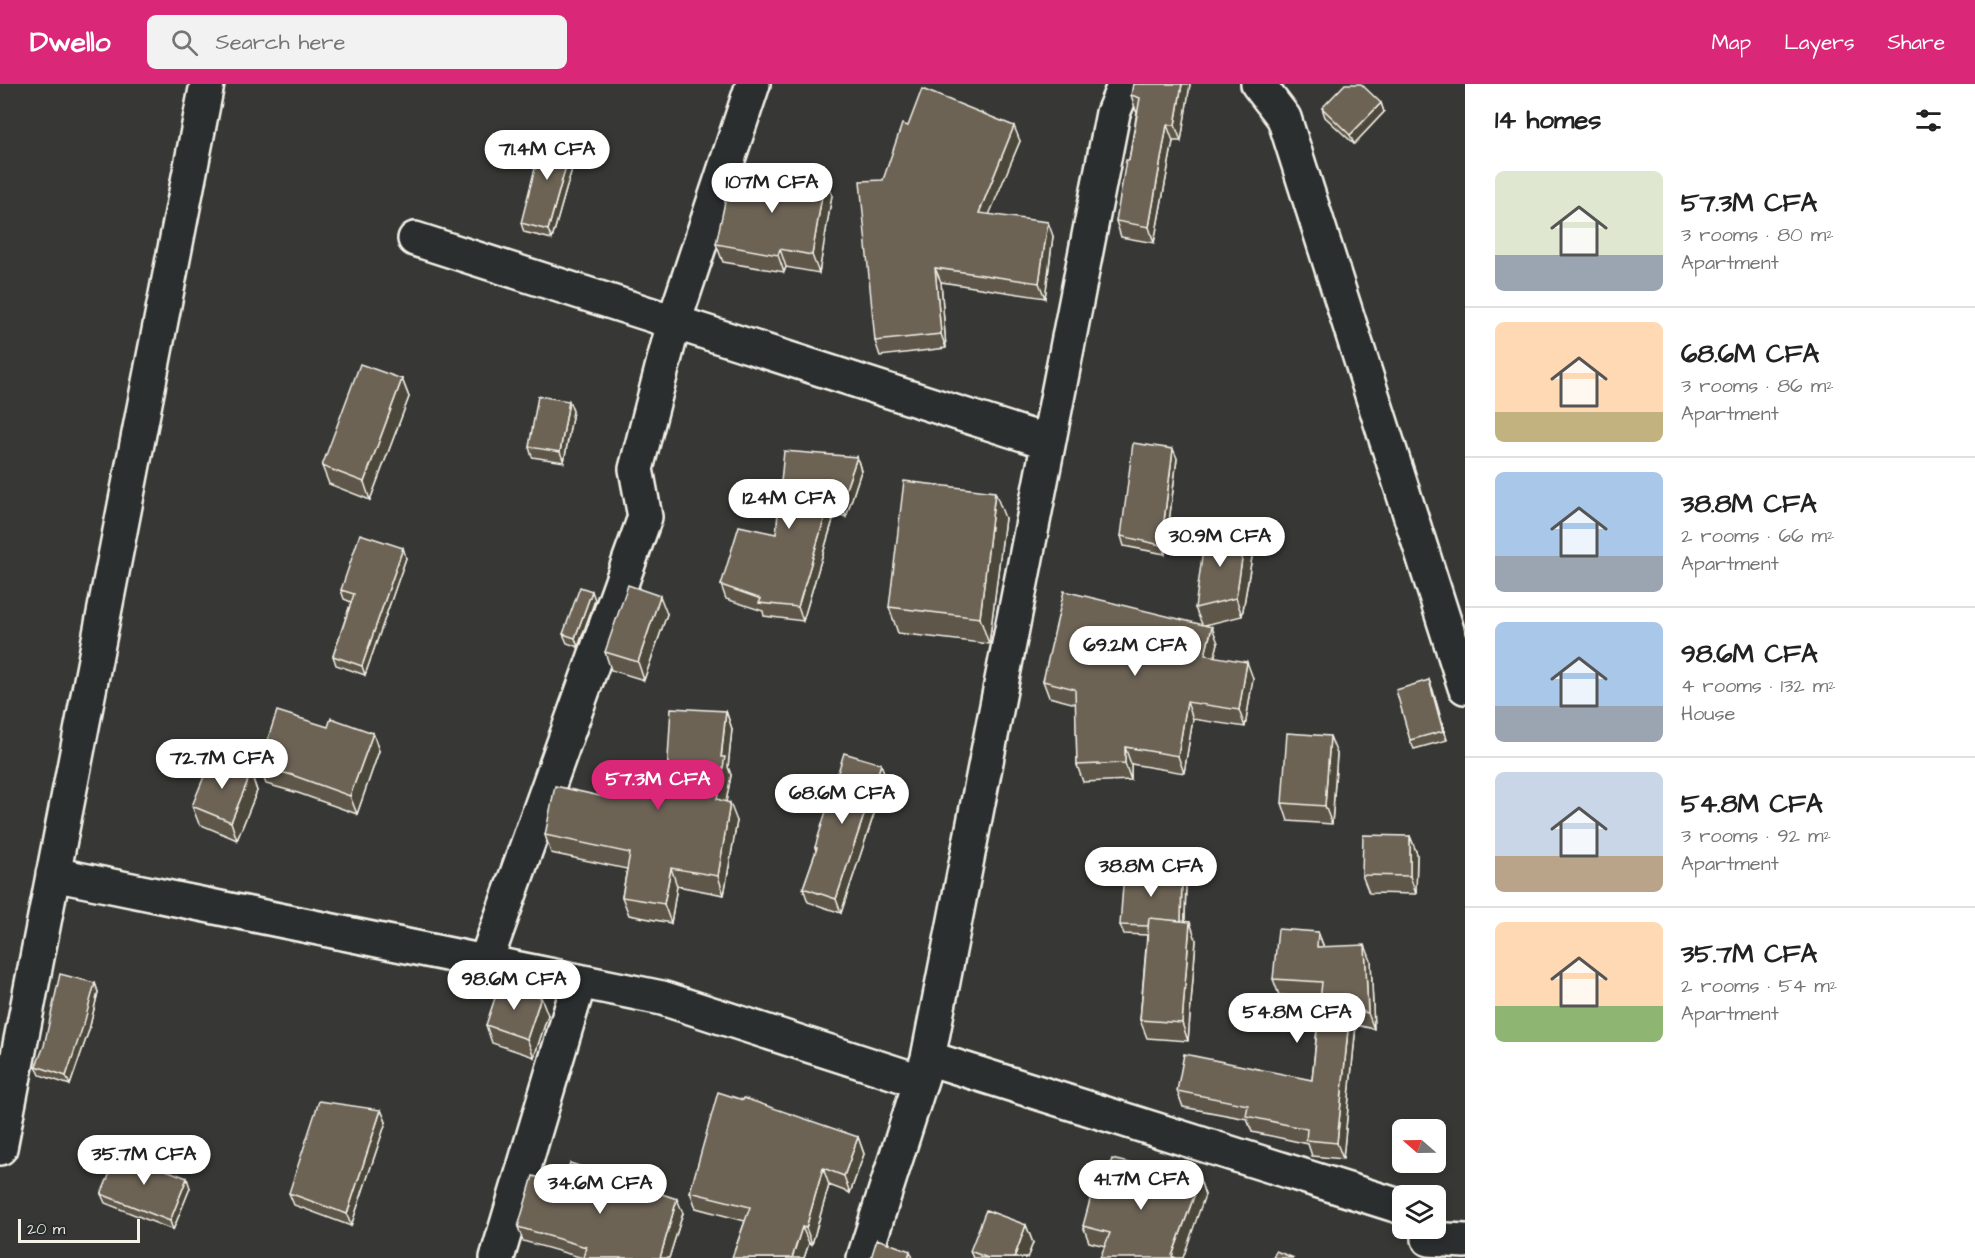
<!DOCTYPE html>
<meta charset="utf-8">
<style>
:root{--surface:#fff;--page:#f2f2f2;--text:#222;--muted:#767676;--line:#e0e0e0;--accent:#db2777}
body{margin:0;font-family:"Architects Daughter",sans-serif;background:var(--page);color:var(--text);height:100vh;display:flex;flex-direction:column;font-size:22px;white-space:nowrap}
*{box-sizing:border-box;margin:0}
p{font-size:20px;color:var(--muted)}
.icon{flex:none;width:33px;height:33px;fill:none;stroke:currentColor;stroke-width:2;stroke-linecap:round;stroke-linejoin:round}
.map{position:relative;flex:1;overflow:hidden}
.drawer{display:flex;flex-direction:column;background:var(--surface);width:510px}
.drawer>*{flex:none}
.needle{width:39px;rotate:290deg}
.buttons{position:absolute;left:1392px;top:1035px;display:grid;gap:12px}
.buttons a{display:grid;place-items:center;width:54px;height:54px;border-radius:9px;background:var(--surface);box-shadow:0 3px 9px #0003;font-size:30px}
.scale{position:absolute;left:18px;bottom:15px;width:122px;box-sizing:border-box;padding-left:6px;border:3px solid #f4f1e8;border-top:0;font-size:16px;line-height:21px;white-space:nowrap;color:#f4f1e8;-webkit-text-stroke:4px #2a2d2e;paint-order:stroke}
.price{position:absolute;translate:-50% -51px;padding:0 14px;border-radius:21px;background:#fff;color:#222;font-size:20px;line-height:39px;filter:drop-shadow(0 2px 3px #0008)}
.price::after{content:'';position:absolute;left:50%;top:36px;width:18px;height:14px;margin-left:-9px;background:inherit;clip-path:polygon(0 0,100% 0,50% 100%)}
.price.current{background:var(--accent);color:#fff}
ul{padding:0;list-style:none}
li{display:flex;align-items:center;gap:18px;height:150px;padding:0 30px}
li+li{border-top:2px solid var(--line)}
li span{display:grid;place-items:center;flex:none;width:168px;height:120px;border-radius:9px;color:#555}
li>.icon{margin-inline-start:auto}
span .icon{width:72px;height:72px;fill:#fffc;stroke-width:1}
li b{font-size:26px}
h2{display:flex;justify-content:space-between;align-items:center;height:72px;padding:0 30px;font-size:26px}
header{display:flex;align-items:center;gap:36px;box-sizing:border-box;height:84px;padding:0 30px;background:var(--accent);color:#fff}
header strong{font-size:28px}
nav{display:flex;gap:33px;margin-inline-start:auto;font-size:21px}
.search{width:420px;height:54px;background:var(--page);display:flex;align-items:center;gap:15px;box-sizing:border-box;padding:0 21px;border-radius:9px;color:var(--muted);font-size:22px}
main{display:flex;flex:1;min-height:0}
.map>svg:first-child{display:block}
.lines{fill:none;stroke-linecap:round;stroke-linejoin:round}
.minor-casing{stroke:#f4f1e8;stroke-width:38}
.minor{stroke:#2a2d2e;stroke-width:33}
.wall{fill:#5d5648;stroke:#f4f1e8;stroke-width:1.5}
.shaded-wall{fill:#4c463b;stroke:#f4f1e8;stroke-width:1.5}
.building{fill:#6c6454;stroke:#f4f1e8;stroke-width:1.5}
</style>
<header>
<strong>Dwello</strong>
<div class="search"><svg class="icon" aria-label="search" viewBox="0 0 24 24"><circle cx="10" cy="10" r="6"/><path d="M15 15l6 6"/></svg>Search here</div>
<nav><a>Map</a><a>Layers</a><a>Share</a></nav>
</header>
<main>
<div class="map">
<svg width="1465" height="1174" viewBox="0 0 1465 1174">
<rect width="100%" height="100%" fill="#373836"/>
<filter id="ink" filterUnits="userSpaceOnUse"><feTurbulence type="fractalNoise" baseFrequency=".0167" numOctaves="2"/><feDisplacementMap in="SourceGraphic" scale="12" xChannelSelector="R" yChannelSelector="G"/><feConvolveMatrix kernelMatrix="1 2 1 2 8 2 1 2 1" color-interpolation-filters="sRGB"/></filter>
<g filter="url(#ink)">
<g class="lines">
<g class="minor-casing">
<path id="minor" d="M 1258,0 L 1284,34 L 1465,603
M 415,155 L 1048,358
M 53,790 L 662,914 L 920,997
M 485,879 L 645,433 L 636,385 L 674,238 L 753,0
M 928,974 L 1113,29 L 1125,0
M 0,1064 L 207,0
M 1429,1155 L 1465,1157
M 497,1174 L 579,899
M 864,1174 L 928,974 L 1402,1123"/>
</g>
<use href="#minor" class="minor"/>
</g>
<path class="wall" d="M 1190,0 L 1181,57 L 1173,57 L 1154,159 L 1121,153 L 1116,137 L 1129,76 L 1137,27 L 1136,27 L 1131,11 Z
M 1381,19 L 1384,28 L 1354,60 L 1325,33 L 1322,24 Z
M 908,42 L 1020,57 L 989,130 L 1053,152 L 1045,214 L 941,198 L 946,264 L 880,272 L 875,257 L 883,96 Z
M 573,57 L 577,67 L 552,155 L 524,148 L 521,139 Z
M 832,111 L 819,189 L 786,183 L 784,188 L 723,178 L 716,160 Z
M 402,295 L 409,313 L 370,416 L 329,400 L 322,382 Z
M 569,317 L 573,327 L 564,378 L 532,373 L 529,363 Z
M 857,373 L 861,387 L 846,433 L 835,429 L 803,537 L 764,532 L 763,527 L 726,515 L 721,501 L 776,450 Z
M 1177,374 L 1165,470 L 1124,462 L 1121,452 Z
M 1005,434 L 989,560 L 898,549 L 889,523 Z
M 403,464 L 406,474 L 365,591 L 336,581 L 333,572 L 351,518 L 344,515 L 341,506 Z
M 1253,467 L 1242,532 L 1205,541 L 1218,559 L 1214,573 L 1253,594 L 1245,643 L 1193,635 L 1184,689 L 1131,680 L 1131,696 L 1083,698 L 1077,681 L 1076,620 L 1049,613 L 1043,597 L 1202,540 L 1195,524 Z
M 595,516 L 578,563 L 567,559 L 563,550 Z
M 667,530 L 644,596 L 611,586 L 605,568 Z
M 1429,596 L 1447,656 L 1414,665 L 1410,656 Z
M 726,627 L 732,645 L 728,683 L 731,691 L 726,718 L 737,737 L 724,811 L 677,802 L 671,839 L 629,831 L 622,813 L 627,785 L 551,769 L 545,751 L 609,714 L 666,708 Z
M 328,643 L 373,649 L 379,667 L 357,730 L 298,709 L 266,700 L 259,682 Z
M 1337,670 L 1332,740 L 1288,737 L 1282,719 Z
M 251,689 L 257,707 L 237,756 L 199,740 L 192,722 Z
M 886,694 L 841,829 L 808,818 L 803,804 L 816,767 L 815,763 Z
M 1410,752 L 1417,770 L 1416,810 L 1369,809 L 1362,791 Z
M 1182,791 L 1186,800 L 1185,837 L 1196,856 L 1188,957 L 1147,954 L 1140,936 L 1147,851 L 1124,850 L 1120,841 Z
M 1318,848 L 1324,863 L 1371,877 L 1374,945 L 1356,941 L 1343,1075 L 1312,1072 L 1308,1060 L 1252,1048 L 1247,1035 L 1183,1023 L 1177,1007 L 1312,996 L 1320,914 L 1279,911 L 1273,895 Z
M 95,899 L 98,908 L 89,946 L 70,1001 L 40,991 L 36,982 Z
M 548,931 L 534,973 L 492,959 L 486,941 Z
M 381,1026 L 386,1038 L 351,1142 L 294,1121 L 289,1109 Z
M 858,1053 L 864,1070 L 850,1109 L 829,1101 L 812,1160 L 809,1159 L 804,1174 L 732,1174 L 745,1137 L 696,1124 L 690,1108 Z
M 1200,1096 L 1205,1111 L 1105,1162 L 1089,1158 L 1083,1142 L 1101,1107 Z
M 562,1100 L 683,1129 L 669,1174 L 583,1174 L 523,1157 L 518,1143 Z
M 190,1104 L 173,1146 L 105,1119 L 101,1110 Z
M 1026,1141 L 1033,1159 L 1027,1174 L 973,1174 L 970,1167 Z"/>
<path class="shaded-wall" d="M 1182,0 L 1190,0 L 1181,57 L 1175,41 Z
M 1381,19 L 1384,28 L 1354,60 L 1350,51 Z
M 1167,41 L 1173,57 L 1154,159 L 1149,143 Z
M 1014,42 L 1020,57 L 984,143 L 979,129 Z
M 573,57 L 577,67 L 552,155 L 548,146 Z
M 825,94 L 832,111 L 819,189 L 812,171 Z
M 1048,138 L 1053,152 L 1045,214 L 1039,199 Z
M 780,165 L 786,183 L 784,188 L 778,171 Z
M 935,184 L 941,198 L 946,264 L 941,250 Z
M 402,295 L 409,313 L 370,416 L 364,398 Z
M 569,317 L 573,327 L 564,378 L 560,368 Z
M 1173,365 L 1177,374 L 1165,470 L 1161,461 Z
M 857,373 L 861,387 L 846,433 L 841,419 Z
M 995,408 L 1005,434 L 989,560 L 980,534 Z
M 830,416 L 835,429 L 803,537 L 798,523 Z
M 1246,449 L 1253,467 L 1242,532 L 1236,514 Z
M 403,464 L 406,474 L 365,591 L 362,582 Z
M 592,507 L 595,516 L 578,563 L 575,554 Z
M 660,512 L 667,530 L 644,596 L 638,578 Z
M 1212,543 L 1218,559 L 1211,588 L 1205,571 Z
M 1247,578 L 1253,594 L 1245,643 L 1239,626 Z
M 1429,596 L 1433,606 L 1447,656 L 1443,647 Z
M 1187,618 L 1193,635 L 1184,689 L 1178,672 Z
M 726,627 L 732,645 L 728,683 L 731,691 L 723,734 L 717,715 Z
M 373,649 L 379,667 L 357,730 L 350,712 Z
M 1330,652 L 1337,670 L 1332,740 L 1325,722 Z
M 1125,663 L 1131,680 L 1131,696 L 1125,679 Z
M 881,680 L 886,694 L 841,829 L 836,815 Z
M 251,689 L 257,707 L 237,756 L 231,738 Z
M 730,719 L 737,737 L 724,811 L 718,792 Z
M 1410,752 L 1417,770 L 1416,810 L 1410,792 Z
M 671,784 L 677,802 L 671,839 L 664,820 Z
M 1182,791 L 1186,800 L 1184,854 L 1181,844 Z
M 1190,838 L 1196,856 L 1188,957 L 1182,939 Z
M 1318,848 L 1324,864 L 1317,863 Z
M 1365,861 L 1371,877 L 1374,945 L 1368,929 Z
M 95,899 L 98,908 L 89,946 L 70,1001 L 66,992 Z
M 541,913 L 548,931 L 534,973 L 527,955 Z
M 1350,925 L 1356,941 L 1343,1075 L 1337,1059 Z
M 381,1026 L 386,1038 L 351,1142 L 347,1130 Z
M 858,1053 L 864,1070 L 850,1109 L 844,1092 Z
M 823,1084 L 829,1101 L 812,1160 L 806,1144 Z
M 187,1094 L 190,1104 L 173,1146 L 170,1137 Z
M 1200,1096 L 1205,1111 L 1183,1174 L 1172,1174 L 1172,1172 Z
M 677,1115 L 683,1129 L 669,1174 L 660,1174 Z
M 1026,1141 L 1033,1159 L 1027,1174 L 1014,1174 Z
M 802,1143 L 809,1159 L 804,1174 L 792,1174 Z
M 910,1167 L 913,1174 L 908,1174 Z"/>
<path class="building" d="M 1133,0 L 1182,0 L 1175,41 L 1167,41 L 1149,143 L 1116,137 L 1126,76 L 1129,76 L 1140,14 L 1131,11 Z
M 1345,0 L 1361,0 L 1381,19 L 1350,51 L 1322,24 Z
M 922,5 L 1014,42 L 979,129 L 1048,138 L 1039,199 L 935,184 L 941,250 L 875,257 L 860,97 L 883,96 L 902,40 L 908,42 Z
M 544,49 L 573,57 L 548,146 L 521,139 Z
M 772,89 L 804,94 L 825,94 L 812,171 L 780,165 L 778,171 L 716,160 L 731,90 L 771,97 Z
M 360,280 L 402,295 L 364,398 L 322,382 Z
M 538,312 L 569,317 L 560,368 L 529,363 Z
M 1133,359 L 1173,365 L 1161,461 L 1121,452 Z
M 784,367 L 857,373 L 841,419 L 830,416 L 798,523 L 759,519 L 761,515 L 721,501 L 739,442 L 776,450 Z
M 904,397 L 995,408 L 980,534 L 889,523 Z
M 1246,449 L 1236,514 L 1195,524 L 1205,451 Z
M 360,450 L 403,464 L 362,582 L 333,572 L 354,510 L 341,506 Z
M 628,501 L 660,512 L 638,578 L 605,568 Z
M 580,503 L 592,507 L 575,554 L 563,550 Z
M 1064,507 L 1212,543 L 1205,571 L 1247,578 L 1239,626 L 1187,618 L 1178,672 L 1125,663 L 1125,679 L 1077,681 L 1075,605 L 1043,597 Z
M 1429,596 L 1443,647 L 1410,656 L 1396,606 Z
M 671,624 L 726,627 L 721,673 L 725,673 L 717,715 L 730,719 L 718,792 L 671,784 L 664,820 L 622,813 L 630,769 L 545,751 L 555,702 L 609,714 L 611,698 L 666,708 Z
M 277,627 L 328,643 L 331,634 L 373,649 L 350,712 L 292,691 L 259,682 Z
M 1287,649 L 1330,652 L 1325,722 L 1282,719 Z
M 844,669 L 881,680 L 836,815 L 803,804 L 817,764 L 815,763 Z
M 212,673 L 251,689 L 231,738 L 192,722 Z
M 1363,751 L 1410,752 L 1410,792 L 1362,791 Z
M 1124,789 L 1182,791 L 1181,837 L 1149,834 L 1148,842 L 1120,841 Z
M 1149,834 L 1190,838 L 1182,939 L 1140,936 Z
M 1278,845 L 1318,848 L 1317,863 L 1365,861 L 1368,929 L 1350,925 L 1337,1059 L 1306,1056 L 1307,1045 L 1246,1032 L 1248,1021 L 1177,1007 L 1184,970 L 1312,996 L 1322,898 L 1273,895 Z
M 60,890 L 95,899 L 85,936 L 66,992 L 36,982 L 44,962 Z
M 500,899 L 541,913 L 527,955 L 486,941 Z
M 718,1008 L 743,1016 L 744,1014 L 858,1053 L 844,1092 L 823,1084 L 806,1144 L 802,1143 L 792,1174 L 732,1174 L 750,1123 L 690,1108 Z
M 319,1017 L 381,1026 L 347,1130 L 289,1109 Z
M 119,1068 L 187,1094 L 170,1137 L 101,1110 Z
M 1112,1075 L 1200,1096 L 1172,1172 L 1176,1174 L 1100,1174 L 1110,1149 L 1083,1142 L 1093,1105 L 1101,1107 Z
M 570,1079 L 677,1115 L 660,1174 L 583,1174 L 586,1163 L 518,1143 L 533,1092 L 562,1100 Z
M 986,1126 L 1026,1141 L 1014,1174 L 988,1174 L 970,1167 Z
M 877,1155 L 910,1167 L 908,1174 L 871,1174 Z
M 1276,1167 L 1294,1174 L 1273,1174 Z"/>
</g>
</svg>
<div class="buttons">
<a><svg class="needle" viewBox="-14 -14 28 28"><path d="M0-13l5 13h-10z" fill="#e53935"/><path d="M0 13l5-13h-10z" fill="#767676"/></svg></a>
<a><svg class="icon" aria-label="layers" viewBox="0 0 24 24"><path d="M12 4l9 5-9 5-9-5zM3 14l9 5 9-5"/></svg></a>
</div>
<div class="scale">20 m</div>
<b class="price" style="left:547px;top:97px">71.4M CFA</b>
<b class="price" style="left:772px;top:130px">107M CFA</b>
<b class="price" style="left:789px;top:446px">124M CFA</b>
<b class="price" style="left:1220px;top:484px">30.9M CFA</b>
<b class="price" style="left:1135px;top:593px">69.2M CFA</b>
<b class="price" style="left:222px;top:706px">72.7M CFA</b>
<b class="price current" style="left:658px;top:727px">57.3M CFA</b>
<b class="price" style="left:842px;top:741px">68.6M CFA</b>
<b class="price" style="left:1151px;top:814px">38.8M CFA</b>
<b class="price" style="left:514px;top:927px">98.6M CFA</b>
<b class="price" style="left:1297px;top:960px">54.8M CFA</b>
<b class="price" style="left:144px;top:1102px">35.7M CFA</b>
<b class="price" style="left:1141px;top:1127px">41.7M CFA</b>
<b class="price" style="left:600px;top:1131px">34.6M CFA</b>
</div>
<section class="drawer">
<h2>14 homes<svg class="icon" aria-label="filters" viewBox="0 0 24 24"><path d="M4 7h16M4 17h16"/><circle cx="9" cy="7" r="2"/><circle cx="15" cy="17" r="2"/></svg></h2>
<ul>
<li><span style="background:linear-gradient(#dfe7d0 70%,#9aa5b1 0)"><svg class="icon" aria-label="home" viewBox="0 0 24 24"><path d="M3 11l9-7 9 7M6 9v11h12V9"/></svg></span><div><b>57.3M CFA</b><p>3 rooms · 80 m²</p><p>Apartment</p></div></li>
<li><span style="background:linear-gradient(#ffd9b3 75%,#c2b280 0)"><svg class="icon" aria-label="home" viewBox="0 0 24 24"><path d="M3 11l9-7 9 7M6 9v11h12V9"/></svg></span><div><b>68.6M CFA</b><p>3 rooms · 86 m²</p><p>Apartment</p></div></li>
<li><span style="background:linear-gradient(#a9c7e8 70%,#9aa5b1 0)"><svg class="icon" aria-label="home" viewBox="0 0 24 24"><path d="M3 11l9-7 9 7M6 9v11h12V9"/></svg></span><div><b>38.8M CFA</b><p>2 rooms · 66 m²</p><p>Apartment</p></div></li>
<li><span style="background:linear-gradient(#a9c7e8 70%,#9aa5b1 0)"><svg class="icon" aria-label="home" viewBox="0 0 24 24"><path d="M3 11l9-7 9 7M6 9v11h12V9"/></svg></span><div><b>98.6M CFA</b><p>4 rooms · 132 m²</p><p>House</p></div></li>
<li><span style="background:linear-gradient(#c9d6e8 70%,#b9a48a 0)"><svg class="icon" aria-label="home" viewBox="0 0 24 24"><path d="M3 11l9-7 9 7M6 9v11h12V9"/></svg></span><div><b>54.8M CFA</b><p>3 rooms · 92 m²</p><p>Apartment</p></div></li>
<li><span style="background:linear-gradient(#ffd9b3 70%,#8fb573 0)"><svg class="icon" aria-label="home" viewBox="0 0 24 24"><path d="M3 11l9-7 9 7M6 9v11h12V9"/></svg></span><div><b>35.7M CFA</b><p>2 rooms · 54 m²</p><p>Apartment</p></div></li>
</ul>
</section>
</main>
